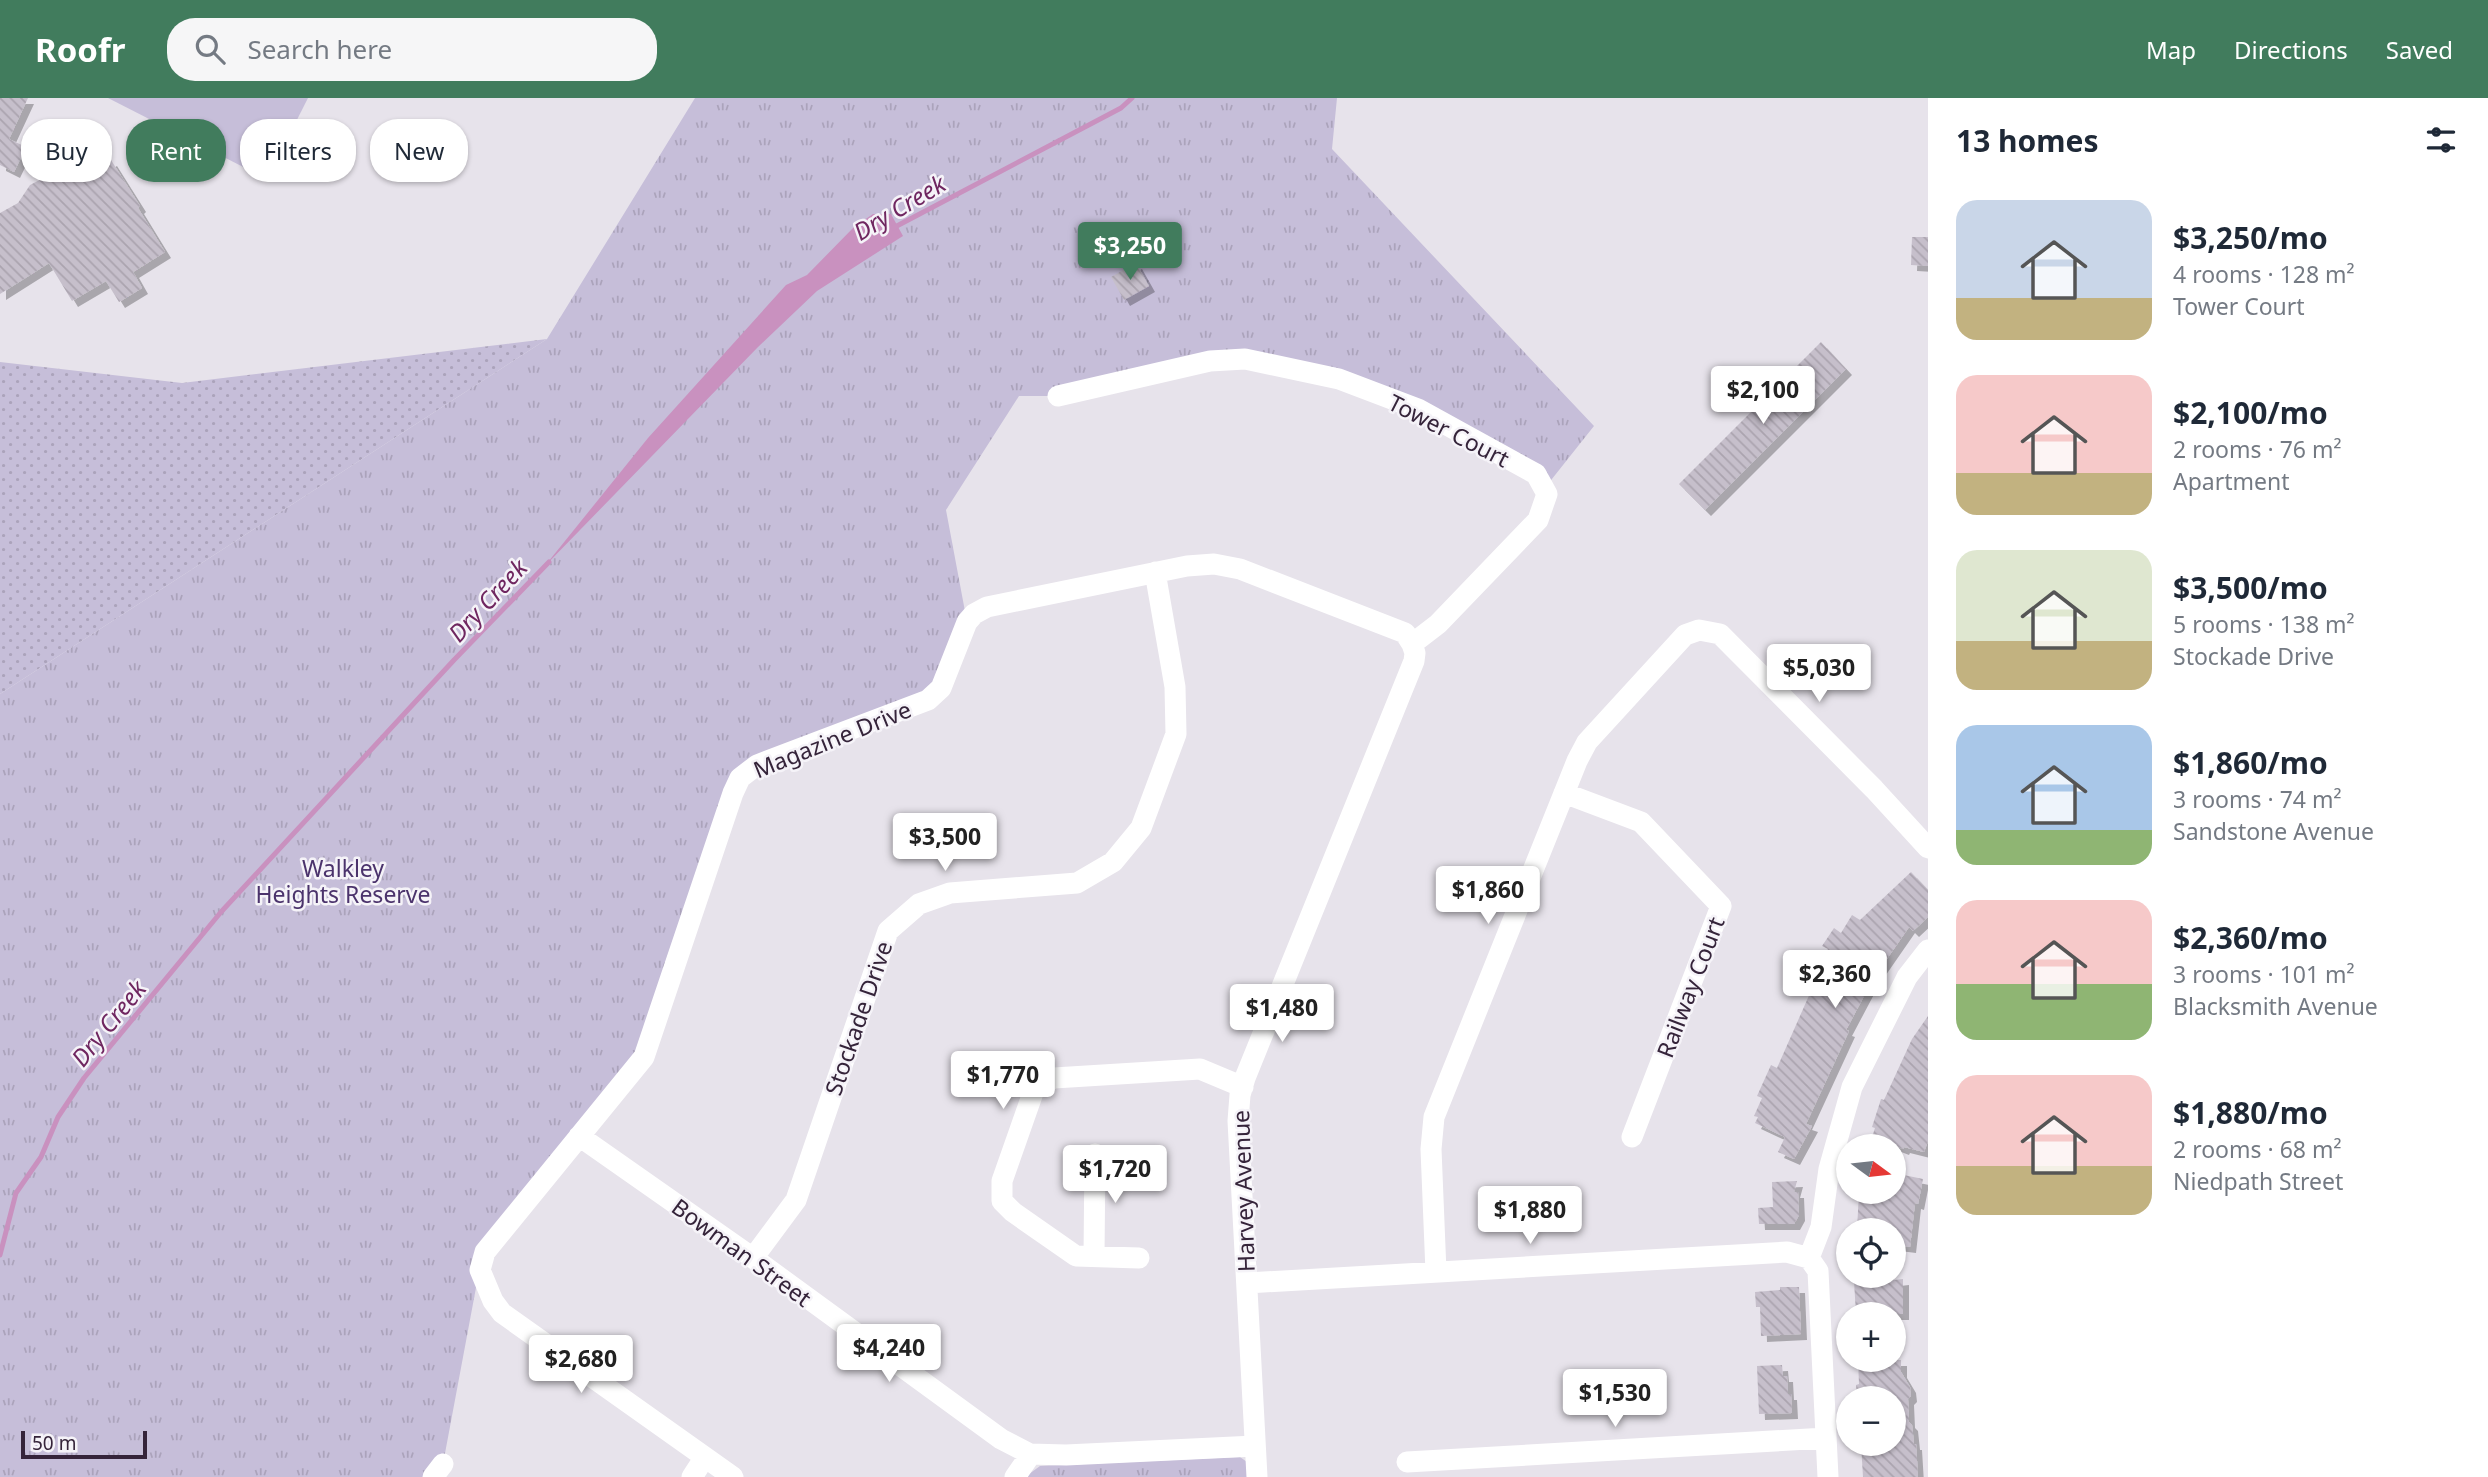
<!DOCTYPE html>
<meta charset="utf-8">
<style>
:root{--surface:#fff;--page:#f6f6f7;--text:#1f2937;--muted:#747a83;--accent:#417c5d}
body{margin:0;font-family:"Noto Sans",sans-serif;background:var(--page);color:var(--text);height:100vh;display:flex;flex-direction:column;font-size:26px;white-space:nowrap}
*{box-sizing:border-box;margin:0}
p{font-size:23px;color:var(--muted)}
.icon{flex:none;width:38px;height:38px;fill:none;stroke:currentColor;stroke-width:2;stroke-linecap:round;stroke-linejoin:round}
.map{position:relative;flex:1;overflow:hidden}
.sheet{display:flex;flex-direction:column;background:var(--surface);width:560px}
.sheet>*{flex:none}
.banner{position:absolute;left:21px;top:21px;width:665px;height:63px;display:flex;gap:14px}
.needle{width:46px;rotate:105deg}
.fabs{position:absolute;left:1836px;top:1036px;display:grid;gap:14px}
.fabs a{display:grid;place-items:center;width:70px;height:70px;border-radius:50%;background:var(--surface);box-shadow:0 2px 5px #0004;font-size:35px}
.scale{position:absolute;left:21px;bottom:18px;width:126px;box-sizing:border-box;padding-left:7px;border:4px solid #35243a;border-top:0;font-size:19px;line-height:24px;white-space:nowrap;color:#35243a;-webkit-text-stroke:5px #f5f3f8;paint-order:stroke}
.price{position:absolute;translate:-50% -60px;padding:0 16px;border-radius:7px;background:#fff;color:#222;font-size:23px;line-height:46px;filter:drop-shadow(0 2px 4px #0008)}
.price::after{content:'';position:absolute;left:50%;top:42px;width:21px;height:16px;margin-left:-10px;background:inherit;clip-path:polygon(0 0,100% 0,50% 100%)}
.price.on{background:var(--accent);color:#fff}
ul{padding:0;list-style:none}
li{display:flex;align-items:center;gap:21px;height:175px;padding:0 28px}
li span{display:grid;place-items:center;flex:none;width:196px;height:140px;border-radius:21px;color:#555}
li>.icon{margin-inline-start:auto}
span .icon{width:84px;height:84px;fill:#fffc;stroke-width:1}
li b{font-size:30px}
h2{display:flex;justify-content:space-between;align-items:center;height:84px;padding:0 28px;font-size:30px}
.tag{padding:0 24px;border-radius:28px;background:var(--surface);box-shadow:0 2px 5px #0004;font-size:24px;line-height:63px}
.tag.on{background:var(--accent);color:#fff}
header{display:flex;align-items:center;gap:42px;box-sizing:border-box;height:98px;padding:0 35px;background:var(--accent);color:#fff}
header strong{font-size:33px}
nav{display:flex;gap:38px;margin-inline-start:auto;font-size:24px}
.search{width:490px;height:63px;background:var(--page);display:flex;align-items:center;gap:18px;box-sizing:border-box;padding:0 24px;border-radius:28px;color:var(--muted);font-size:26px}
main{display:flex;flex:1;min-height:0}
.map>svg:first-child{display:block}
.grass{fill:url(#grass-dots)}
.park{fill:url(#park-tufts)}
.pitch{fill:#c6bed9}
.water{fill:#c991bf}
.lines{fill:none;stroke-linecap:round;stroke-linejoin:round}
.stream{stroke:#c991bf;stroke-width:5}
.building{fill:url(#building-back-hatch);filter:url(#shadow)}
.minor{stroke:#fff;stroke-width:21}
.labels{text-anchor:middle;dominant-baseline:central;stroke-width:5;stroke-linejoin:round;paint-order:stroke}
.street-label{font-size:23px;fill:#35243a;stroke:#f5f3f8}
.park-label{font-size:23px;fill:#4b336c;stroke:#f5f3f8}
.water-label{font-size:24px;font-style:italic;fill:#6f2660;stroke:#f5f3f8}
</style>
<header>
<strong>Roofr</strong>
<div class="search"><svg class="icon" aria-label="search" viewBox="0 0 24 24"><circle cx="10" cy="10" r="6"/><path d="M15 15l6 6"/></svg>Search here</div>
<nav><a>Map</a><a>Directions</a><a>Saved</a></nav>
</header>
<main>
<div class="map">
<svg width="1928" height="1379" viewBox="0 0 1928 1379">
<defs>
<pattern id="grass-dots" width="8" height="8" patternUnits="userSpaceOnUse" patternTransform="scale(1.75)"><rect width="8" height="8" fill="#c6bed9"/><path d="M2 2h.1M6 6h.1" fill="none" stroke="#aba3bb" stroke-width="1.8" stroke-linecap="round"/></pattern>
<pattern id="park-tufts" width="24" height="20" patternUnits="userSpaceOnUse" patternTransform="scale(1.75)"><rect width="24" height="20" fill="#c6bed9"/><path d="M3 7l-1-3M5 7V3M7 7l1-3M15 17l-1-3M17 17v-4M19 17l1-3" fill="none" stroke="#aba3bb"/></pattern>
<pattern id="building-back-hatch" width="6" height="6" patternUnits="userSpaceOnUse" patternTransform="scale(1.75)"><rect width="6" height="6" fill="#c6bfcb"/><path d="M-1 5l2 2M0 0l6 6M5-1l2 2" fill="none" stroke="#aba4af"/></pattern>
<filter id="shadow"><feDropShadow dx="6" dy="6" stdDeviation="0" flood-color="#0004"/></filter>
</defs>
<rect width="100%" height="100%" fill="#e7e3eb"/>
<path class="grass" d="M 547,241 L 0,596 L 0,264 L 182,285 Z"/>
<path class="park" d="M 695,0 L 1337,0 L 1332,51 L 1594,328 L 1544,391 L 1359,288 L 1210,263 L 1058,298 L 1019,298 L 946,412 L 967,524 L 935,597 L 746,674 L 644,959 L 481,1163 L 443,1366 L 433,1379 L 0,1379 L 0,596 L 547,241 Z
M 1240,1359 L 1247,1364 L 1253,1379 L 1025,1379 L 1040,1368 Z"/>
<path class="pitch" d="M 108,0 L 308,0 L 271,73 L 259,77 Z"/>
<path class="water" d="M 873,116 L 891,116 L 903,138 L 817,193 L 758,249 L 544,469 L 648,340 L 786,187 L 807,177 L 854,129 Z"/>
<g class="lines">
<path class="stream" d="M 893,130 L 1121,10 L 1132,0
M 0,1157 L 16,1095 L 41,1059 L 58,1019 L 84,980 L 221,814 L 454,562 L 549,464"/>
</g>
<path class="building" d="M 0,0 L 28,0 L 9,41 L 26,49 L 14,74 L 0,67 Z
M 111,62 L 140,108 L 138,110 L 165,154 L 133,174 L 142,190 L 119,204 L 106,183 L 72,203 L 49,165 L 0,196 L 0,115 L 18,105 L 30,87 L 76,63 L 83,77 Z
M 1912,139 L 1928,139 L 1928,168 L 1911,167 Z
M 1136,165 L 1149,188 L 1124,202 L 1111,179 Z
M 1821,244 L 1846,271 L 1705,412 L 1679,386 Z
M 1911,774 L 1928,792 L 1928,819 L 1913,833 L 1909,829 L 1873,881 L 1846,932 L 1849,933 L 1806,1026 L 1812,1028 L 1794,1061 L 1778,1054 L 1785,1039 L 1755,1025 L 1758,1019 L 1754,1018 L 1762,1000 L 1757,998 L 1771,967 L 1777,970 L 1811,893 L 1807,891 L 1828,851 L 1822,848 L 1834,830 L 1841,835 L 1852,817 L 1860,822 Z
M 1928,918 L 1928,1043 L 1924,1054 L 1904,1049 L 1903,1051 L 1872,1039 L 1875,1030 L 1872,1029 L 1881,1001 L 1884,1002 L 1912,941 Z
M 1894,1075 L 1923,1081 L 1918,1106 L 1915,1105 L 1910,1149 L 1894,1147 L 1894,1132 L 1857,1132 L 1859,1094 L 1894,1094 Z
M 1797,1083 L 1794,1094 L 1798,1094 L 1799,1117 L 1794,1126 L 1759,1126 L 1758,1110 L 1773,1109 L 1772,1084 Z
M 1859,1178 L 1893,1178 L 1894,1182 L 1903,1181 L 1903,1216 L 1856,1216 L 1854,1183 L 1859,1183 Z
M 1780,1189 L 1799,1189 L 1801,1236 L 1761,1238 L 1760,1209 L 1756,1209 L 1755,1194 L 1780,1192 Z
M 1858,1262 L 1901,1262 L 1901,1274 L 1910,1289 L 1911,1298 L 1908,1301 L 1909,1324 L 1912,1327 L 1914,1346 L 1916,1346 L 1918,1379 L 1863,1379 L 1861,1346 L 1894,1346 L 1894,1300 L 1857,1300 L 1856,1287 L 1859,1286 Z
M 1782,1267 L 1783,1278 L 1787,1278 L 1788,1296 L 1791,1296 L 1792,1315 L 1759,1316 L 1757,1268 Z"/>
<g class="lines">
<path class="minor" d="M 1058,298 L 1210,263 L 1245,261 L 1339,281 L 1418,311 L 1536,376 L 1547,396 L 1538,422 L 1438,526 L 1412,546
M 1564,695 L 1641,724 L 1721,808 L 1632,1039
M 579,1038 L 753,1160 L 1001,1341 L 1030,1356 L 1066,1357 L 1255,1348
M 1094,1158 L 1095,1056
M 753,1160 L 796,1102 L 888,833 L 919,806 L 950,795 L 1077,785 L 1113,764 L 1141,730 L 1176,636 L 1175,589 L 1155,474
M 1139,1160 L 1076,1158 L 1013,1114 L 1002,1103 L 1002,1083 L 1035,989 L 1054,980 L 1200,971 L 1243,989
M 1436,1174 L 1431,1051 L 1434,1019 L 1577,663 L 1587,644 L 1685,537 L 1699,532 L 1720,536 L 1874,691 L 1928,750
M 1247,1185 L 1787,1154 L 1809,1160
M 1407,1364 L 1826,1340
M 433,1379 L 443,1366
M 692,1379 L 705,1359
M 733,1379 L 502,1215 L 493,1203 L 480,1172 L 485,1154 L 644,959 L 733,695 L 740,680 L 757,667 L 928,602 L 941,590 L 967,524 L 974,516 L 987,509 L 1187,468 L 1214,466 L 1240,471 L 1405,535 L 1412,546 L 1415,555 L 1414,563 L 1245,980 L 1240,997 L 1238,1023 L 1257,1379
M 1015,1379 L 1031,1356
M 1828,1379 L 1818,1173 L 1809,1160 L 1821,1129 L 1829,1071 L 1852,989 L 1907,879 L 1928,852"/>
</g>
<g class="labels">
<g class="street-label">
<text transform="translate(1449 332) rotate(27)">Tower Court</text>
<text transform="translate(832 641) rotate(-22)">Magazine Drive</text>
<text transform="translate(1690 889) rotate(-69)">Railway Court</text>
<text transform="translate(858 920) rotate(-71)">Stockade Drive</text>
<text transform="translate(1243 1093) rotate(-92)">Harvey Avenue</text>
<text transform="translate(742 1154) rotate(36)">Bowman Street</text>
</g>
<g class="park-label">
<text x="343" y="770">Walkley<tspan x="343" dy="26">Heights Reserve</tspan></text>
</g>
<g class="water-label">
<text transform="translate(899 109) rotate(-31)">Dry Creek</text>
<text transform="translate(487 502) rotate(-47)">Dry Creek</text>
<text transform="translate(108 925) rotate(-51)">Dry Creek</text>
</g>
</g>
</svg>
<div class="fabs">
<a><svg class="needle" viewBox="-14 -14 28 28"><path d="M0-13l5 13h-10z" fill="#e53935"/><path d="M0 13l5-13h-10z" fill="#747a83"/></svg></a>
<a><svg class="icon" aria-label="locate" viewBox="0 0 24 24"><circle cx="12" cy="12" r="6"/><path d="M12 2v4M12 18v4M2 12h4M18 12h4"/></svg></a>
<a>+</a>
<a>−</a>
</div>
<div class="scale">50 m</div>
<b class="price on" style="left:1130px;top:184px">$3,250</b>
<b class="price" style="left:1763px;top:328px">$2,100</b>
<b class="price" style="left:1819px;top:606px">$5,030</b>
<b class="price" style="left:945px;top:775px">$3,500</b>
<b class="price" style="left:1488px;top:828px">$1,860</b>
<b class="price" style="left:1835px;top:912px">$2,360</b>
<b class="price" style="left:1282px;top:946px">$1,480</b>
<b class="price" style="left:1003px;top:1013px">$1,770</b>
<b class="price" style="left:1115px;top:1107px">$1,720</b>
<b class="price" style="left:1530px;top:1148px">$1,880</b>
<b class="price" style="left:889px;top:1286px">$4,240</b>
<b class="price" style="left:581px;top:1297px">$2,680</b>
<b class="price" style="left:1615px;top:1331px">$1,530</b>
<div class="banner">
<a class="tag">Buy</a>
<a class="tag on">Rent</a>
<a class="tag">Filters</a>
<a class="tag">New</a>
</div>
</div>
<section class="sheet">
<h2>13 homes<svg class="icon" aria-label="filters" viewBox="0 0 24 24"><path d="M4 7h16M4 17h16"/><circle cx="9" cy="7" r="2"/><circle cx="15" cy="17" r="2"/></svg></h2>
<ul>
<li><span style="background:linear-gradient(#c9d6e8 70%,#c2b280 0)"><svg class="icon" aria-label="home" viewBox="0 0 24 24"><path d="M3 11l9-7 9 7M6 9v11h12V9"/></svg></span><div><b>$3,250/mo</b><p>4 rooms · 128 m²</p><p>Tower Court</p></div></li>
<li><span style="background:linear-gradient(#f6c9c9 70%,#c2b280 0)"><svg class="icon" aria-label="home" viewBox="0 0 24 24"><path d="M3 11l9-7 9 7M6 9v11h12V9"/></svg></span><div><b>$2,100/mo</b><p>2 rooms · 76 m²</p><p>Apartment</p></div></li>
<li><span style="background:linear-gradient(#dfe7d0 65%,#c2b280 0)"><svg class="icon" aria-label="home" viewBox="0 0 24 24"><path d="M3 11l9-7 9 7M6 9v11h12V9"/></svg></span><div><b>$3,500/mo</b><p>5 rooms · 138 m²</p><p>Stockade Drive</p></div></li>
<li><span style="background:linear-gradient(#a9c7e8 75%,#8fb573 0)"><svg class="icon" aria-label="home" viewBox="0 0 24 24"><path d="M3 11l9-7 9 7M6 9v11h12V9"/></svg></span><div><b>$1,860/mo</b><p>3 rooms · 74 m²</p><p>Sandstone Avenue</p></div></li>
<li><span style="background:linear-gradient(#f6c9c9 60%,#8fb573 0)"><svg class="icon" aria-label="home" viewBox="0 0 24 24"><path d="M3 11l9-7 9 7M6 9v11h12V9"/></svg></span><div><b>$2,360/mo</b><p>3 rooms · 101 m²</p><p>Blacksmith Avenue</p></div></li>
<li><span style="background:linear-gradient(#f6c9c9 65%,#c2b280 0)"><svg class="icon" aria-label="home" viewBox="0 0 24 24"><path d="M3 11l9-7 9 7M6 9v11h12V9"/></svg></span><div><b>$1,880/mo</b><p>2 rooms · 68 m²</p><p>Niedpath Street</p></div></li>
</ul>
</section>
</main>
